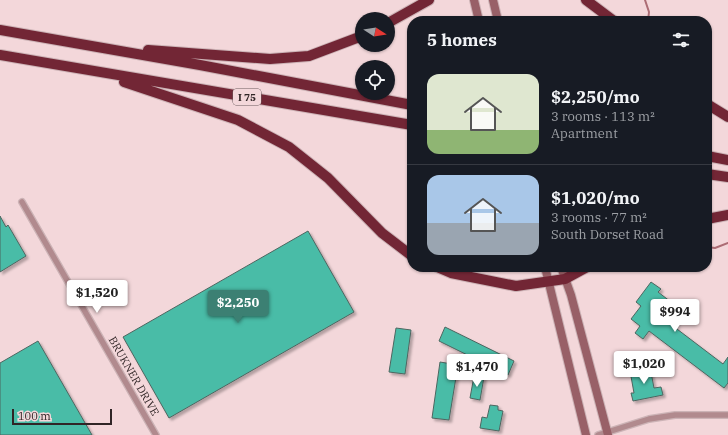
<!DOCTYPE html>
<meta charset="utf-8">
<style>
:root{--surface:#171b24;--page:#242831;--text:#f1f3f6;--muted:#9ea1a6;--line:#363941;--accent:#3c8073}
body{margin:0;font-family:"IBM Plex Serif",serif;background:var(--page);color:var(--text);height:100vh;display:flex;flex-direction:column;font-size:15px;white-space:nowrap}
*{box-sizing:border-box;margin:0}
p{font-size:13px;color:var(--muted)}
.icon{flex:none;width:22px;height:22px;fill:none;stroke:currentColor;stroke-width:2;stroke-linecap:round;stroke-linejoin:round}
.map{position:relative;flex:1;overflow:hidden}
.sheet{position:absolute;left:407px;top:16px;width:305px;height:256px;display:flex;flex-direction:column;background:var(--surface);border-radius:16px;box-shadow:0 1px 3px #0004}
.sheet>*{flex:none}
.needle{width:26px;rotate:102deg}
.fabs{position:absolute;left:355px;top:12px;display:grid;gap:8px}
.fabs a{display:grid;place-items:center;width:40px;height:40px;border-radius:50%;background:var(--surface);box-shadow:0 1px 3px #0004;font-size:20px}
.scale{position:absolute;left:12px;bottom:10px;width:100px;box-sizing:border-box;padding-left:4px;border:2px solid #302526;border-top:0;font-size:11px;line-height:14px;white-space:nowrap;color:#302526;-webkit-text-stroke:3px #f3d7da;paint-order:stroke}
.price{position:absolute;translate:-50% -34px;padding:0 9px;border-radius:4px;background:#fff;color:#222;font-size:13px;line-height:26px;filter:drop-shadow(0 1px 2px #0008)}
.price::after{content:'';position:absolute;left:50%;top:24px;width:12px;height:9px;margin-left:-6px;background:inherit;clip-path:polygon(0 0,100% 0,50% 100%)}
.price.active{background:var(--accent);color:#fff}
ul{padding:0;list-style:none}
li{display:flex;align-items:center;gap:12px;height:100px;padding:0 20px}
li+li{border-top:1px solid var(--line)}
li span{display:grid;place-items:center;flex:none;width:112px;height:80px;border-radius:12px;color:#555}
li>.icon{margin-inline-start:auto}
span .icon{width:48px;height:48px;fill:#fffc;stroke-width:1}
li b{font-size:17px}
h2{display:flex;justify-content:space-between;align-items:center;height:48px;padding:0 20px;font-size:17px}
.map>svg:first-child{display:block}
.lines{fill:none;stroke-linecap:round;stroke-linejoin:round}
.stream{stroke:#ac6c74;stroke-width:2}
.building{fill:#49bca7;stroke:#4d6660;filter:url(#shadow)}
.street-casing{stroke:#ccb3b6;stroke-width:8}
.secondary-casing{stroke:#ccb3b6;stroke-width:10}
.highway-casing{stroke:#ccb3b6;stroke-width:12}
.street{stroke:#b18a8e;stroke-width:5.5}
.secondary{stroke:#986067;stroke-width:8}
.highway{stroke:#722635;stroke-width:10}
.labels{text-anchor:middle;dominant-baseline:central;stroke-width:3.5;stroke-linejoin:round;paint-order:stroke}
.shield{fill:#f3d7da;stroke:#6a5a5c;stroke-width:1}
.shield-label{font-size:10px;font-weight:bold;fill:#302526}
.street-label{font-size:11px;fill:#302526;stroke:#f3d7da}
</style>
<div class="map">
<svg width="728" height="435" viewBox="0 0 728 435">
<defs>
<filter id="shadow"><feDropShadow dx="2.5" dy="2.5" stdDeviation="1" flood-color="#0004"/></filter>
</defs>
<rect width="100%" height="100%" fill="#f3d7da"/>
<g class="lines">
<path class="stream" d="M 645,0 L 649,12 L 648,21
M 707,247 L 715,248 L 728,243"/>
</g>
<path class="building" d="M 0,216 L 6,227 L 8,225 L 26,256 L 0,272 Z
M 308,231 L 354,312 L 169,418 L 123,337 Z
M 651,282 L 661,289 L 658,292 L 684,312 L 673,326 L 723,364 L 728,357 L 728,383 L 724,388 L 649,331 L 643,339 L 635,333 L 640,326 L 631,319 L 641,306 L 636,302 Z
M 445,327 L 514,361 L 508,375 L 439,341 Z
M 396,328 L 411,330 L 405,374 L 389,372 Z
M 38,341 L 92,435 L 0,435 L 0,363 Z
M 440,362 L 458,365 L 449,420 L 432,418 Z
M 650,367 L 654,388 L 661,387 L 663,395 L 633,401 L 631,393 L 634,393 L 630,371 Z
M 474,376 L 484,377 L 480,400 L 470,398 Z
M 490,405 L 498,406 L 498,410 L 503,411 L 499,431 L 480,428 L 482,417 L 487,418 Z"/>
<g class="lines">
<g class="street-casing">
<path id="street" d="M 22,202 L 156,435
M 598,435 L 649,419 L 675,415 L 728,415"/>
</g>
<g class="secondary-casing">
<path id="secondary" d="M 474,0 L 479,21
M 493,0 L 498,21
M 545,267 L 586,435
M 561,267 L 571,295 L 608,435"/>
</g>
<g class="highway-casing">
<path id="highway" d="M 586,0 L 614,21
M 388,23 L 429,0
M 0,30 L 200,65 L 412,105
M 148,50 L 270,59 L 309,56 L 362,36
M 0,55 L 412,125
M 124,82 L 238,120 L 289,147 L 328,178 L 382,233 L 412,256
M 707,104 L 728,117
M 707,156 L 728,160
M 707,174 L 728,177
M 707,219 L 728,215
M 437,267 L 451,273 L 516,286 L 565,279 L 587,267"/>
</g>
<use href="#street" class="street"/>
<use href="#secondary" class="secondary"/>
<use href="#highway" class="highway"/>
</g>
<g class="labels">
<rect class="shield" x="233" y="89" width="28" height="16" rx="3"/>
<g class="shield-label">
<text x="247" y="97">I 75</text>
</g>
<g class="street-label">
<text transform="translate(134 376) rotate(60)">BRUKNER DRIVE</text>
</g>
</g>
</svg>
<div class="fabs">
<a><svg class="needle" viewBox="-14 -14 28 28"><path d="M0-13l5 13h-10z" fill="#e53935"/><path d="M0 13l5-13h-10z" fill="#9ea1a6"/></svg></a>
<a><svg class="icon" aria-label="locate" viewBox="0 0 24 24"><circle cx="12" cy="12" r="6"/><path d="M12 2v4M12 18v4M2 12h4M18 12h4"/></svg></a>
</div>
<div class="scale">100 m</div>
<b class="price" style="left:97px;top:314px">$1,520</b>
<b class="price active" style="left:238px;top:324px">$2,250</b>
<b class="price" style="left:675px;top:333px">$994</b>
<b class="price" style="left:644px;top:385px">$1,020</b>
<b class="price" style="left:477px;top:388px">$1,470</b>
<section class="sheet">
<h2>5 homes<svg class="icon" aria-label="filters" viewBox="0 0 24 24"><path d="M4 7h16M4 17h16"/><circle cx="9" cy="7" r="2"/><circle cx="15" cy="17" r="2"/></svg></h2>
<ul>
<li><span style="background:linear-gradient(#dfe7d0 70%,#8fb573 0)"><svg class="icon" aria-label="home" viewBox="0 0 24 24"><path d="M3 11l9-7 9 7M6 9v11h12V9"/></svg></span><div><b>$2,250/mo</b><p>3 rooms · 113 m²</p><p>Apartment</p></div></li>
<li><span style="background:linear-gradient(#a9c7e8 60%,#9aa5b1 0)"><svg class="icon" aria-label="home" viewBox="0 0 24 24"><path d="M3 11l9-7 9 7M6 9v11h12V9"/></svg></span><div><b>$1,020/mo</b><p>3 rooms · 77 m²</p><p>South Dorset Road</p></div></li>
</ul>
</section>
</div>
